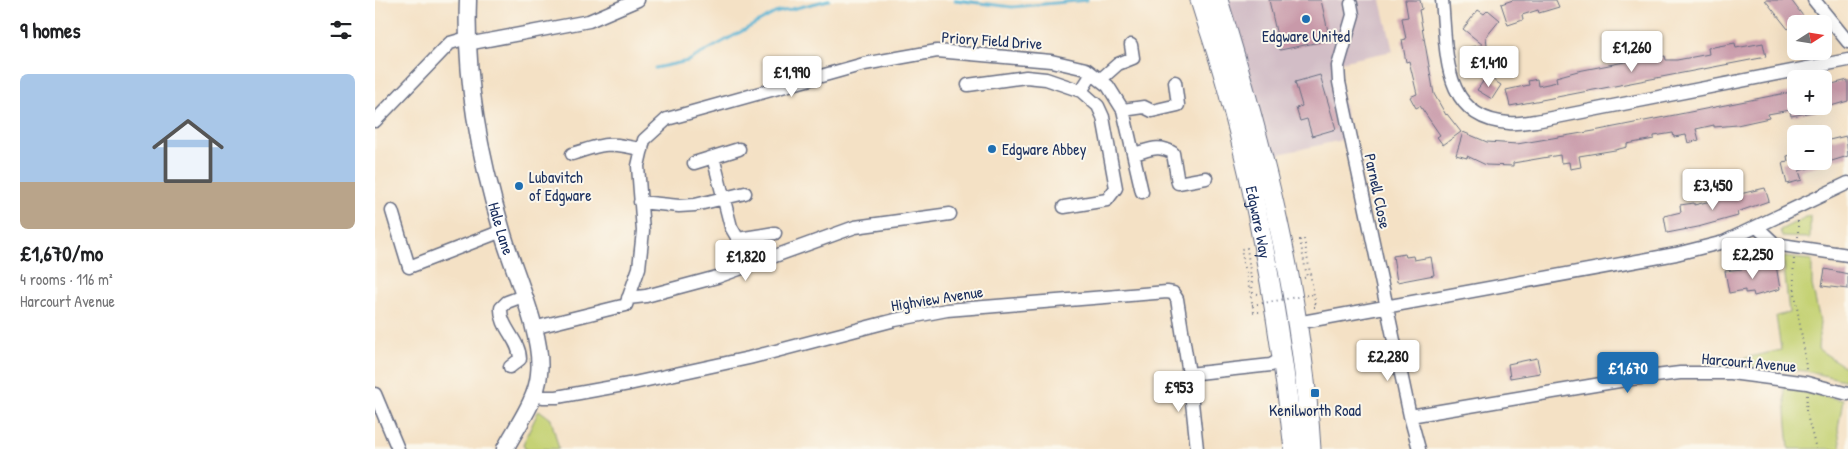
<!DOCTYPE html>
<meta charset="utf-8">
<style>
:root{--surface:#fff;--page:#f6f6f6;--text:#202124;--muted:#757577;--accent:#1f6fb2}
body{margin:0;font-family:"Patrick Hand",sans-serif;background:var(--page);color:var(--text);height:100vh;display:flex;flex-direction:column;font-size:19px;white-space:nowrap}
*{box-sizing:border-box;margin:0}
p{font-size:16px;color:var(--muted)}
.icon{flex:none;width:28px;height:28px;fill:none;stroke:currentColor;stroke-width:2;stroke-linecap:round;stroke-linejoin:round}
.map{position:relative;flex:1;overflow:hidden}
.details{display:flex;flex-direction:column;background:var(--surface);width:375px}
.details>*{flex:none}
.needle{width:32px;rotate:78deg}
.fabs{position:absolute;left:1412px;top:15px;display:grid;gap:10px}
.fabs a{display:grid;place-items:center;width:45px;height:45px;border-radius:8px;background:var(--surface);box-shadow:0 5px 20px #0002;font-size:25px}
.price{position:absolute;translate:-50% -42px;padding:0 11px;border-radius:5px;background:#fff;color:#222;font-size:16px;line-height:32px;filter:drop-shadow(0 1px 2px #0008)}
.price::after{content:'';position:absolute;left:50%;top:30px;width:15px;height:11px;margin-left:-8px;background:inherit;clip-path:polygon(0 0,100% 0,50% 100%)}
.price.selected{background:var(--accent);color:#fff}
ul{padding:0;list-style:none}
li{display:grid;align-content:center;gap:10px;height:265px;padding:0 20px}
li span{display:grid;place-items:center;height:155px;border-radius:8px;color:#555}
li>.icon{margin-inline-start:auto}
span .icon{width:90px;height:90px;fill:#fffc;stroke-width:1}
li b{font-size:21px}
h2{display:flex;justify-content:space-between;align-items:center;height:60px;padding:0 20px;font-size:21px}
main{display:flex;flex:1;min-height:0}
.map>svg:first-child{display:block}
.industrial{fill:#d2bdc6}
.green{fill:#c5d274;stroke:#708069}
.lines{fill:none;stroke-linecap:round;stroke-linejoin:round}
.stream{stroke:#54b0d2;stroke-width:3}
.building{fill:#c899a9}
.minor-casing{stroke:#676d82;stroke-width:15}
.major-casing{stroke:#676d82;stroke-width:19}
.highway-casing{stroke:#676d82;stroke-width:21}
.path{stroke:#676d82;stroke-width:2;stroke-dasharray:1 4;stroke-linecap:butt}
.minor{stroke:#fff;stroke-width:12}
.major{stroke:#fff;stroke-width:16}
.highway{stroke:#fff;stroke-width:19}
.path-bridge{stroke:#676d82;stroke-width:2;stroke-dasharray:1 4;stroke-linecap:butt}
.poi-dot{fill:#1f6fb2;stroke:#fbf7ec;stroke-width:2}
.labels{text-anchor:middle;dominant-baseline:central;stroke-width:4;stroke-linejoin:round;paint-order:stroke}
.poi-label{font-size:16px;fill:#1b2f5e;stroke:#fbf7ec}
.street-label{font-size:16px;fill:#1b2f5e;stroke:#fbf7ec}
</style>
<main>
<section class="details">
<h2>9 homes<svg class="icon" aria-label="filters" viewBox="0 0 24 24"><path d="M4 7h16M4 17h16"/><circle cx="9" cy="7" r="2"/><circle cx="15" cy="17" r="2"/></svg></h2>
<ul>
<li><span style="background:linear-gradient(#a9c7e8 70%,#b9a48a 0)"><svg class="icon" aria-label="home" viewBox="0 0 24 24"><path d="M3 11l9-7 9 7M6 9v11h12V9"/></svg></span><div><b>£1,670/mo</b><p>4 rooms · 116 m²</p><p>Harcourt Avenue</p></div></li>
</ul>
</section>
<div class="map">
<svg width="1473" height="449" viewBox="0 0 1473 449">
<rect width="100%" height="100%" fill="#fbf7ec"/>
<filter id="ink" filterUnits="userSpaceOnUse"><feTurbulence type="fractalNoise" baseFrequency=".02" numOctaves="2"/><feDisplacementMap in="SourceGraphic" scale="10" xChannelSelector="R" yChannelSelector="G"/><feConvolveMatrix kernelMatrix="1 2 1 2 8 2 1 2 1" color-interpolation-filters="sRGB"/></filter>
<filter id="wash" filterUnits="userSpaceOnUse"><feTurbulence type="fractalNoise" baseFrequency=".0096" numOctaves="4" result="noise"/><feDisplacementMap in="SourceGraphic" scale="20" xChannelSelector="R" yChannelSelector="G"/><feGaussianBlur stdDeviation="1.12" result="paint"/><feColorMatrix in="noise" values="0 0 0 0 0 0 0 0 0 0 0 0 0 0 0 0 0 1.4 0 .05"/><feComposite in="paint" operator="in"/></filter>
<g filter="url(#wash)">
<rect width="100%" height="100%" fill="#f4e1c5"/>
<path class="industrial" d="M 843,0 L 1006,0 L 1018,51 L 960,63 L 976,138 L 886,158 Z"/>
<path class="green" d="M 1435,215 L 1435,238 L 1407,237 L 1405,230 Z
M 1380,240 L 1380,254 L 1351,257 L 1350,250 Z
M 1408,257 L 1437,260 L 1437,285 L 1445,321 L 1443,349 L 1473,369 L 1473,381 L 1431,371 L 1357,364 L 1357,361 L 1406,350 L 1401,316 L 1414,313 Z
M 1409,388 L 1468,400 L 1463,429 L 1466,449 L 1414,449 Z
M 164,410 L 176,419 L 184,449 L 150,449 L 148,444 Z"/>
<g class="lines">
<path class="stream" d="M 580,0 L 637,7 L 712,0
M 280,68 L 313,61 L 400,13 L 454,0"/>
</g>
<g id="blocks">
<path class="building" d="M 894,0 L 946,0 L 955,40 L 905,50 Z
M 1030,0 L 1045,0 L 1047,9 L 1044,10 L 1059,94 L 1071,115 L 1072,114 L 1086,132 L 1068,145 L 1062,137 L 1065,135 L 1045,106 L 1041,108 L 1035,97 L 1042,94 L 1034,61 L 1031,62 L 1027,40 L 1031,39 L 1027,18 L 1033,17 Z
M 1138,0 L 1181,0 L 1184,7 L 1164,13 L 1163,10 L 1147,15 L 1148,20 L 1133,25 L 1126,4 Z
M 1390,0 L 1416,0 L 1434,24 L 1420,24 L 1413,29 Z
M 1103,10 L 1109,14 L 1113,10 L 1125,20 L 1111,37 L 1115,67 L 1093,71 L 1090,48 L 1108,45 L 1088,29 Z
M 1360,43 L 1361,48 L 1388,43 L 1391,57 L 1135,106 L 1131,90 L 1154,85 L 1153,81 L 1162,79 L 1163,86 L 1182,82 L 1181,77 L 1203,71 L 1265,59 L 1265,61 L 1290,56 L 1291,60 L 1302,60 L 1334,54 L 1333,48 Z
M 945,75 L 961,129 L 937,136 L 932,119 L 925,121 L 921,108 L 927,106 L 920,82 Z
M 1112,76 L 1126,85 L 1117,99 L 1102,90 Z
M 1473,80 L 1473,101 L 1449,108 L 1449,86 Z
M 1421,91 L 1421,106 L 1442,106 L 1443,111 L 1416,116 L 1415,110 L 1393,114 L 1394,118 L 1362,125 L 1339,127 L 1339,125 L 1321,129 L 1324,140 L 1313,143 L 1311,135 L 1299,137 L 1298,133 L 1279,136 L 1279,139 L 1252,144 L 1252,147 L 1240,150 L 1204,156 L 1206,167 L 1195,169 L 1194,162 L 1186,163 L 1185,155 L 1138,163 L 1138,166 L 1111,165 L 1092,156 L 1092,158 L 1081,155 L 1088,132 L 1112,142 L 1142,144 L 1219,131 Z
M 1471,136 L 1473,156 L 1424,171 L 1427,180 L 1412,184 L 1407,163 L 1413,162 L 1412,156 L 1421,154 L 1421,161 L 1449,161 L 1449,151 L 1453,150 L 1450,141 Z
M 1390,188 L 1394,201 L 1362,212 L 1363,216 L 1323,227 L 1292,233 L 1289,216 L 1306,212 L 1305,205 L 1319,203 L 1319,205 Z
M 1030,254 L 1031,257 L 1038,256 L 1039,260 L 1056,257 L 1059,275 L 1022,282 L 1018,256 Z
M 1401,265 L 1405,289 L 1379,296 L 1378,292 L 1370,293 L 1370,290 L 1354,293 L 1350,271 Z
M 1450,269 L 1473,274 L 1473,289 L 1447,286 Z
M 1162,358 L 1165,373 L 1135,378 L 1133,364 Z"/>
</g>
</g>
<g filter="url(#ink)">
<use href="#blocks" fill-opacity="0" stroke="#676d82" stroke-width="1"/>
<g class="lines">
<g class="minor-casing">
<path id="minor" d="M 1067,0 C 1072,50 1066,119 1134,123 C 1142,124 1152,122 1161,121 L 1473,60
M 1439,0 L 1473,42
M 976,4 L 978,15 L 963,66 L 964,82 L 1035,416 L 1044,449
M 92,44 L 214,21 L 263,0
M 725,80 L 743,64 L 758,58 L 756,45
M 593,85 L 651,77 L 671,79 L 706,91
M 748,110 L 769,107 L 777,111 L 803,105 L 800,82
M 0,121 L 75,43 L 92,38
M 197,154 C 227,144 236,141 267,150
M 759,154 C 774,150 784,144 798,153 L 803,183 L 831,178
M 338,157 L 356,227 L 363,239 L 400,233
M 319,163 L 364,149
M 265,202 L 304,206 L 320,205 L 370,193
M 689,207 L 732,200 L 741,188 L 728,117 L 723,106 L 706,91 L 717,74
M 17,211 L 34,267 L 127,231
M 1383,228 L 1400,244 L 1473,255
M 253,298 L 271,296 L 342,277 L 480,227 L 575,214
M 922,323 L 1301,254 L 1349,242 L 1473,183
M 158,328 L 251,305 L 264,268 L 268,231 L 263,166 L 269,140 L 292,119 L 489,64 L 562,51 L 676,61 L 711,69 L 733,86 L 748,110 L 767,192
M 135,367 L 145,359 C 145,340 125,328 126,308 L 132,302 L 148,296
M 814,374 L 896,365 L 908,358
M 0,394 L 23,449
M 159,395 L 168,397 L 182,397 L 254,384 L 374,358 L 520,320 L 572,310 L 792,292 L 798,293 L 802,299 L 814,374 L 822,449
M 1035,416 L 1256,379 L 1305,373 L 1356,373 L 1432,383 L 1473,394"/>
</g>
<g class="major-casing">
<g id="major">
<path id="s1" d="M 93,0 C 90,81 104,154 127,231 C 138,271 169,334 164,374 C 162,400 142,426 130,449"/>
</g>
</g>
<g class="highway-casing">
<g id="highway">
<path id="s2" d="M 825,0 C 834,30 845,60 853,91 C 885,208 905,329 919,449"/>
<path d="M 843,0 C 888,145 927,297 936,449"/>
</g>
</g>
<path class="path" d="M 1423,237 L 1423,219
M 1419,259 C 1416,294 1429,334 1431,370
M 929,278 L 932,277 L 925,240 L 929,239 L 941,307 L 939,307
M 883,294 L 878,293 L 872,248 L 866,249 L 879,312 L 885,312
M 1432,395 L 1431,411 L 1441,449"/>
<use href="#minor" class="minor"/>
<use href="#major" class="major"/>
<use href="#highway" class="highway"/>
<path class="path-bridge" d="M 877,305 L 939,294"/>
</g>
</g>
<g class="poi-dot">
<circle cx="931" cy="19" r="5"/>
<circle cx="617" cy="149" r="5"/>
<circle cx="144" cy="186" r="5"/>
<rect x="935" y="388" width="10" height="10" rx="2.5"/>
</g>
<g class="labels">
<g class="poi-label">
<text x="931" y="36">Edgware United</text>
<text x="627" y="149" text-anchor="start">Edgware Abbey</text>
<text x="154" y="177" text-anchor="start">Lubavitch<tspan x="154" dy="18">of Edgware</tspan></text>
<text x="940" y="410">Kenilworth Road</text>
</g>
<g class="street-label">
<text transform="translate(617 40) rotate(4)">Priory Field Drive</text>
<text transform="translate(1003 191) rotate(78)">Parnell Close</text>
<text stroke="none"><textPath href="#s2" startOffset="230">Edgware Way</textPath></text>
<text stroke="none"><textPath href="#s1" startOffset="232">Hale Lane</textPath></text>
<text transform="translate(562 298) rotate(-9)">Highview Avenue</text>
<text transform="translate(1374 362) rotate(5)">Harcourt Avenue</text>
</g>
</g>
</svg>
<div class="fabs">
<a><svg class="needle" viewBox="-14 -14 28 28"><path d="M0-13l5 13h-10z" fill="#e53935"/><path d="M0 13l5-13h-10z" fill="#757577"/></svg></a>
<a>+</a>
<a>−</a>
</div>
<b class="price" style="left:1257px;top:73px">£1,260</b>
<b class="price" style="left:1114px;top:88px">£1,410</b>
<b class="price" style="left:417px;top:98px">£1,990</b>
<b class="price" style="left:1338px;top:211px">£3,450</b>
<b class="price" style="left:1378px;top:280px">£2,250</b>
<b class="price" style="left:371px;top:282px">£1,820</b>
<b class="price" style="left:1013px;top:382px">£2,280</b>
<b class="price selected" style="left:1253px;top:394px">£1,670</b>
<b class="price" style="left:804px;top:413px">£953</b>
</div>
</main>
